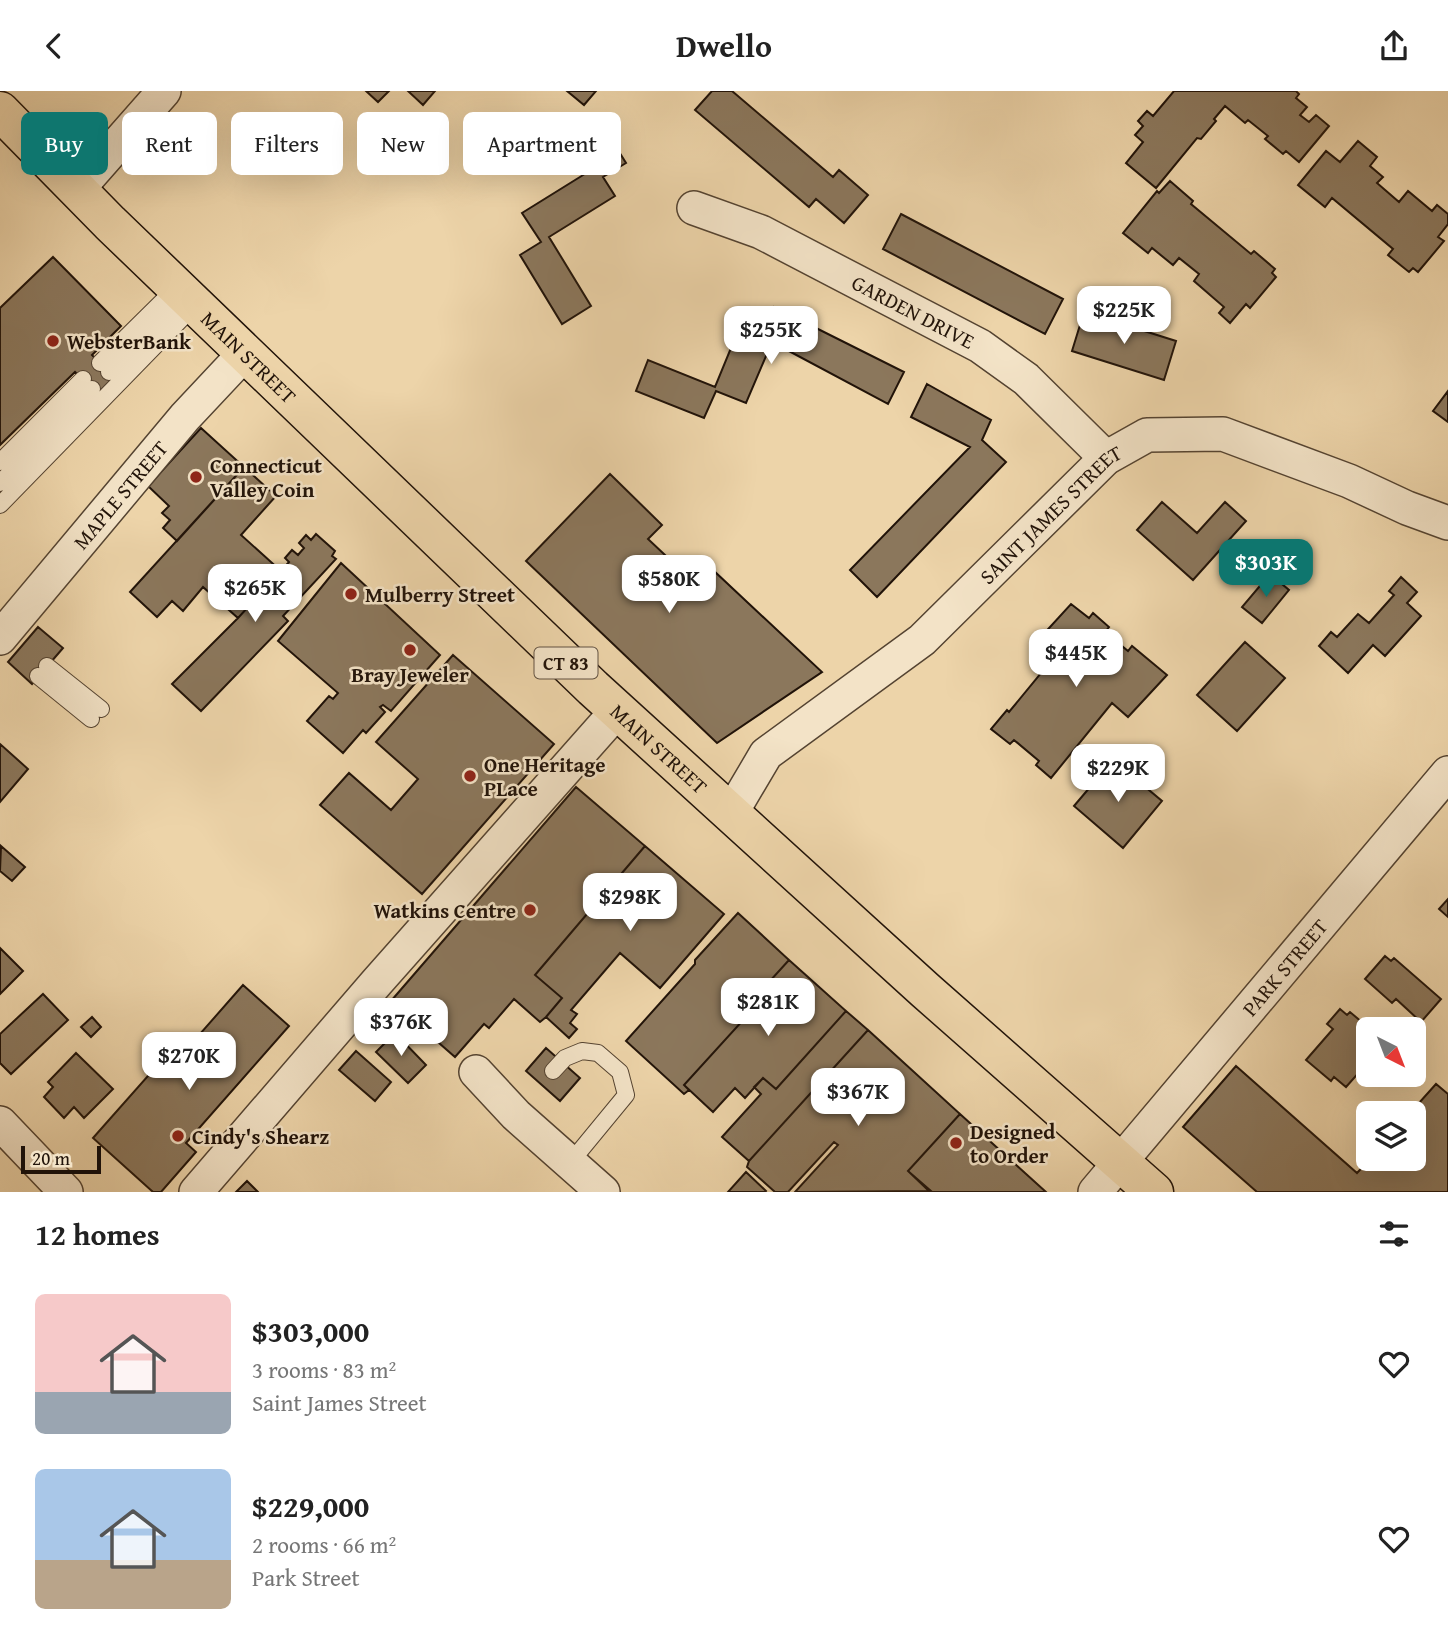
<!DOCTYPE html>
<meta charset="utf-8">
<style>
:root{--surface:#fff;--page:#f2f2f2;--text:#222;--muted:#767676;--accent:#0f766e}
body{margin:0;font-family:"Gentium Book Plus",serif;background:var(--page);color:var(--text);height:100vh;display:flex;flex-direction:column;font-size:26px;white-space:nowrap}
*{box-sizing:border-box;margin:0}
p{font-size:23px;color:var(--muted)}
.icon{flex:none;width:38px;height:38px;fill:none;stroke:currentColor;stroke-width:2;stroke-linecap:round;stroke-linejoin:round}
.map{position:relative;height:1101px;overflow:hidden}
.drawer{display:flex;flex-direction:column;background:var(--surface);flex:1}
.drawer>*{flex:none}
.banner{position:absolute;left:21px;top:21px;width:700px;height:63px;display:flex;gap:14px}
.needle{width:46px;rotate:138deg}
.buttons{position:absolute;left:1356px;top:926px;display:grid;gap:14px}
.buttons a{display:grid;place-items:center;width:70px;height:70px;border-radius:10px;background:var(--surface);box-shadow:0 7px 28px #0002;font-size:35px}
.scale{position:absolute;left:21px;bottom:18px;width:80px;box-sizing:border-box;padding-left:7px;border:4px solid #211309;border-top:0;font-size:19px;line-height:24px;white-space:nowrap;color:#211309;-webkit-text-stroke:5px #f3e3c7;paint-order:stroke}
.price{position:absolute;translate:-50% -60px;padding:0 16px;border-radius:14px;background:#fff;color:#222;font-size:23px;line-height:46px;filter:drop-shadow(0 2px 4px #0008)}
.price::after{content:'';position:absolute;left:50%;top:42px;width:21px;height:16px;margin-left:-10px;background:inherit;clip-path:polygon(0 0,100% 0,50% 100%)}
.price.active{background:var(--accent);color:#fff}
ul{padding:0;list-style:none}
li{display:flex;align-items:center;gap:21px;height:175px;padding:0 35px}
li span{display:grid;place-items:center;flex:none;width:196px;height:140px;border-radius:10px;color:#555}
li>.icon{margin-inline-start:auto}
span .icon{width:84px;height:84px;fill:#fffc;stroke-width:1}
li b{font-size:30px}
h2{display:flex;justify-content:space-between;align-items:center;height:84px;padding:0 35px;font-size:30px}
.pill{padding:0 24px;border-radius:10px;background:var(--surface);box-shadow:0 7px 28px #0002;font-size:24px;line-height:63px}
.pill.active{background:var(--accent);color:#fff}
header{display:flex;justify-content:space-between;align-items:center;height:91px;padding:0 35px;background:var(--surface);font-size:32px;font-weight:800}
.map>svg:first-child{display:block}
.building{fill:#8b775c;stroke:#211309;stroke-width:2}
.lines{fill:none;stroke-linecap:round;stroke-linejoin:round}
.lane-casing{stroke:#544331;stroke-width:18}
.street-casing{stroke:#544331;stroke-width:36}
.primary-casing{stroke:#211309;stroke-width:41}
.lane{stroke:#f3e3c7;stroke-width:16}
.street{stroke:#f3e3c7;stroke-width:33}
.primary{stroke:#edd4a9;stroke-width:38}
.poi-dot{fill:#8f2418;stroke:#f3e3c7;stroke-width:2.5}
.labels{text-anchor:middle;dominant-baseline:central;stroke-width:5;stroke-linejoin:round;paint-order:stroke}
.shield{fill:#f3e3c7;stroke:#605142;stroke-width:2}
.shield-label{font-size:19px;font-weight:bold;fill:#211309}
.street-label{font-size:21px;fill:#211309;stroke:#f3e3c7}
.poi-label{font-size:21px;font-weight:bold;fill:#211309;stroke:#f3e3c7;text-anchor:start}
</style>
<header><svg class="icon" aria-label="back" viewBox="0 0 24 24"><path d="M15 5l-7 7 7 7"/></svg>Dwello<svg class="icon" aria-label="share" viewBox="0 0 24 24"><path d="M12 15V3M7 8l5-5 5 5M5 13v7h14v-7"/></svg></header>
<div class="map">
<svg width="1448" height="1101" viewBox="0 0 1448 1101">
<rect width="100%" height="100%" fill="#edd4a9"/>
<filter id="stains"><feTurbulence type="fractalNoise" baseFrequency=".00286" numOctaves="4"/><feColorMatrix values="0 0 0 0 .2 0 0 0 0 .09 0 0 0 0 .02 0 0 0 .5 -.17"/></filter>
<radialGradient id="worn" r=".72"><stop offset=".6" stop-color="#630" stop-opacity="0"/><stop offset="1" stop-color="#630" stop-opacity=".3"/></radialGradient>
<path class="building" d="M 366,0 L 389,0 L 378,11 Z
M 408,0 L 435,0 L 423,14 Z
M 567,0 L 596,0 L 584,14 Z
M 712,0 L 732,0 L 833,86 L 839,79 L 868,104 L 844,132 L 816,108 L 809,116 L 695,19 Z
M 1174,0 L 1296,0 L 1299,3 L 1296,7 L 1307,16 L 1300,24 L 1309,31 L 1316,24 L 1329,35 L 1299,71 L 1286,60 L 1283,63 L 1265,48 L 1268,45 L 1248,29 L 1245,32 L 1225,15 L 1214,28 L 1216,30 L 1201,48 L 1197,47 L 1156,97 L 1126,72 L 1143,51 L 1135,44 L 1143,35 L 1138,30 L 1147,20 L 1153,25 Z
M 608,43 L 626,72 L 603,86 L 615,105 L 549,146 L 591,215 L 562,233 L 520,164 L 541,151 L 522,122 L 596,76 L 584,57 Z
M 1358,50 L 1377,66 L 1370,75 L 1383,86 L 1377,92 L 1399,111 L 1408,100 L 1432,120 L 1437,114 L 1448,123 L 1448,133 L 1438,146 L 1444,150 L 1418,181 L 1413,177 L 1409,181 L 1388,164 L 1393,158 L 1332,107 L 1325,116 L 1298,94 L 1326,60 L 1340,71 Z
M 1170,90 L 1193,110 L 1191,113 L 1251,163 L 1254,160 L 1275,178 L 1272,182 L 1276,186 L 1250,217 L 1246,213 L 1230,232 L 1219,222 L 1224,216 L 1194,190 L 1199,183 L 1179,167 L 1173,174 L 1152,157 L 1148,162 L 1123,142 L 1157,100 L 1159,102 Z
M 901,123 L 1063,208 L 1045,243 L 883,158 Z
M 53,166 L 121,235 L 92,264 L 116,289 L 99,305 L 75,281 L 0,354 L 0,217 Z
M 774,216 L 904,281 L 888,313 L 772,251 L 746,312 L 716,300 L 704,327 L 636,300 L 648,269 L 715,296 L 740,235 L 760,243 Z
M 1084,221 L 1176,250 L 1164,289 L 1072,260 Z
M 927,293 L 991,329 L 982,349 L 1006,371 L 877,506 L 850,479 L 970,356 L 911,326 Z
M 1448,300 L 1448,331 L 1433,320 Z
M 201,337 L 244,376 L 177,450 L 163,437 L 170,429 L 162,422 L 169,415 L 148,395 Z
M 244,376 L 276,405 L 241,444 L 281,480 L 238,527 L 203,496 L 183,520 L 172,510 L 157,526 L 130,501 Z
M 610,383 L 662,434 L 648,448 L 699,496 L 714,480 L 822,581 L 717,652 L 526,470 Z
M 1162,411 L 1197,442 L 1225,411 L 1246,430 L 1193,489 L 1137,439 Z
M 316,443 L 335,460 L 332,465 L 336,468 L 283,525 L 288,530 L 201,620 L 172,593 L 238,527 L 281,480 L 289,471 L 285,467 L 292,459 L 298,464 L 304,457 L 299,452 L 306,444 L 311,449 Z
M 341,472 L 440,564 L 391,620 L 383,614 L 380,616 L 385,621 L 366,642 L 363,639 L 343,662 L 307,630 L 329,605 L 333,608 L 338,602 L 278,550 Z
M 1270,483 L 1289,499 L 1262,532 L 1242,516 Z
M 1401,486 L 1417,501 L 1407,512 L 1421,525 L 1385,565 L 1373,554 L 1348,582 L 1319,555 L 1331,541 L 1337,546 L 1358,523 L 1369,532 L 1394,504 L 1389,500 Z
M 1071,513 L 1089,527 L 1093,522 L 1109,536 L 1105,541 L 1128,560 L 1132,555 L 1167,584 L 1128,626 L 1112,612 L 1051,687 L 1036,674 L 1039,670 L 1014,649 L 1010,653 L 991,638 L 1007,619 L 1009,621 L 1051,570 L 1045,565 L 1052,557 L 1040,547 Z
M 38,536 L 63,557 L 32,593 L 8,571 Z
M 1245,551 L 1285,587 L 1237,640 L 1197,604 Z
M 453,564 L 554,653 L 422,803 L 320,714 L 349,682 L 391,719 L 418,688 L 376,651 Z
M 0,653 L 28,678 L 0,711 Z
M 1113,669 L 1162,710 L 1123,757 L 1074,715 Z
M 576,696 L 645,755 L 535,884 L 562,907 L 546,926 L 540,931 L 514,908 L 489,937 L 484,933 L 455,966 L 391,910 Z
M 1,755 L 25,776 L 12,790 L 0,780 Z
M 645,755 L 724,823 L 660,897 L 620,862 L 571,919 L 577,923 L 570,932 L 577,938 L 569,947 L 546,926 L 562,907 L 535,884 Z
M 1448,808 L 1448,826 L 1439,818 Z
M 738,822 L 789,869 L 750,912 L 755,916 L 684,994 L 689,999 L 684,1003 L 626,950 L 695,873 L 695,869 Z
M 0,857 L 23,880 L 0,903 Z
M 1385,865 L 1391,870 L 1394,867 L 1441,908 L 1421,931 L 1396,908 L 1392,912 L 1365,888 Z
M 789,869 L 846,920 L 776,998 L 763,987 L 745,1007 L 735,997 L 713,1021 L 684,994 L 755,916 L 750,912 Z
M 243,894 L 289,935 L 186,1052 L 196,1061 L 161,1101 L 153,1101 L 93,1047 L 162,969 L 171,976 Z
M 43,903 L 68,929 L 11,983 L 0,972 L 0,943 Z
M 1340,918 L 1347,924 L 1350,921 L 1370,938 L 1368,938 L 1368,977 L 1365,982 L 1361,979 L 1346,996 L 1334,986 L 1331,990 L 1306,969 L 1333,938 L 1327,933 Z
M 846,920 L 868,939 L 749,1070 L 722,1046 L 761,1003 L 754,996 L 763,987 L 776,998 Z
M 92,926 L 101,936 L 91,946 L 81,936 Z
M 868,939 L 960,1023 L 908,1080 L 931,1100 L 795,1101 L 838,1054 L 834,1051 L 788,1101 L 775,1101 L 747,1076 L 749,1070 Z
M 395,942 L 426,974 L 408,992 L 376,961 Z
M 546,957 L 580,987 L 560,1010 L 526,980 Z
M 356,960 L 391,991 L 375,1010 L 339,979 Z
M 76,962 L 113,998 L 84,1027 L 74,1016 L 64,1027 L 44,1006 L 53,996 L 48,991 Z
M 1236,975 L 1357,1082 L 1370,1068 L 1414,1068 L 1414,1022 L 1410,1022 L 1436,993 L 1448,1003 L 1448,1101 L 1257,1101 L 1183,1036 Z
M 960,1023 L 1046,1101 L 930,1101 L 908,1080 Z
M 746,1081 L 766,1100 L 765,1101 L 728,1101 Z
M 247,1090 L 258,1101 L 236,1101 Z"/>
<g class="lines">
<g class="lane-casing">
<path id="lane" d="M 100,272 L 177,196
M 109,281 L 186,205
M 0,371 L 83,288
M 0,392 L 92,298
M 0,414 L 195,214
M 47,575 L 101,618
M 38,585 L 91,628
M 553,980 L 565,967 L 582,960 L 598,962 L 620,981 L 626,1004 L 570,1072"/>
</g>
<g class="street-casing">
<g id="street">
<path d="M 77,99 L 164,0"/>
<path id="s1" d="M 694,117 L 761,141 L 980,255 L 1026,288 L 1106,367"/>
<path id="s2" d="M 0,547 L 185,326 L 245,262"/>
<path id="s3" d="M 730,724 L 766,663 L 922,549 L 1106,367 L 1147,344 L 1223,343 L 1349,390 L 1407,417 L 1448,432"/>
<path d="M 476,981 L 516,1024 L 603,1101"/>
<path d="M 0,1032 L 66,1101"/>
<path d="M 196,1101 L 377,891 L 617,620"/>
<path id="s4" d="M 1095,1101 L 1448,682"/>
</g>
</g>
<g class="primary-casing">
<g id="primary">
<path id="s5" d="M 0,20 L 110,132 L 593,597 L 925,899 L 1154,1101"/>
</g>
</g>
<use href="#lane" class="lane"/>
<use href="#street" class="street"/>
<use href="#primary" class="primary"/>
</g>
<g class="poi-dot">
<circle cx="53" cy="250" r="7"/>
<circle cx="196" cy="386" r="7"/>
<circle cx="351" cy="503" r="7"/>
<circle cx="410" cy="559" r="7"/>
<circle cx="470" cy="685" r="7"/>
<circle cx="530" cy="819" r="7"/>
<circle cx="178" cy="1045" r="7"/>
<circle cx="956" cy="1052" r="7"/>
</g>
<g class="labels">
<rect class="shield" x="534.5" y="556.5" width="63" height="31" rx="5"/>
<g class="shield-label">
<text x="566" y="572">CT 83</text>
</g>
<g class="street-label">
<text stroke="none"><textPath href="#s1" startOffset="243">GARDEN DRIVE</textPath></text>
<text stroke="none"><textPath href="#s5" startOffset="350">MAIN STREET</textPath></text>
<text stroke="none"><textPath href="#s2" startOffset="187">MAPLE STREET</textPath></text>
<text stroke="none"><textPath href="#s3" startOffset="444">SAINT JAMES STREET</textPath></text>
<text stroke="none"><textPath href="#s5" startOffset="917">MAIN STREET</textPath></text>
<text stroke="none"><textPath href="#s4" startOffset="294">PARK STREET</textPath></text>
</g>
<g class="poi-label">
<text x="67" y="250">WebsterBank</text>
<text x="210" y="374">Connecticut<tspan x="210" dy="24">Valley Coin</tspan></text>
<text x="365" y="503">Mulberry Street</text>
<text x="410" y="583" text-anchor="middle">Bray Jeweler</text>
<text x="484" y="673">One Heritage<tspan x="484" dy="24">PLace</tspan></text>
<text x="516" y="819" text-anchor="end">Watkins Centre</text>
<text x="970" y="1040">Designed<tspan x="970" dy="24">to Order</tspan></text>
<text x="192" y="1045">Cindy's Shearz</text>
</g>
</g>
<rect width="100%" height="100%" filter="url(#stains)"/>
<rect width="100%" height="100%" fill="url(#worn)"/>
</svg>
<div class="buttons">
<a><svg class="needle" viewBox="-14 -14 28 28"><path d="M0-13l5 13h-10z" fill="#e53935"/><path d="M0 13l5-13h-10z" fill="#767676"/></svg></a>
<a><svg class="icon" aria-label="layers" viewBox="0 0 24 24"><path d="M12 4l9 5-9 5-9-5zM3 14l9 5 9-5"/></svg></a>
</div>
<div class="scale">20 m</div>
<b class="price" style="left:1124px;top:255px">$225K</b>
<b class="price" style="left:771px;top:275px">$255K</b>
<b class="price active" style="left:1266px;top:508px">$303K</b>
<b class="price" style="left:669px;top:524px">$580K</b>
<b class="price" style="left:255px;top:533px">$265K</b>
<b class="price" style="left:1076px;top:598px">$445K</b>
<b class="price" style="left:1118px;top:713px">$229K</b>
<b class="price" style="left:630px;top:842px">$298K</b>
<b class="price" style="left:768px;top:947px">$281K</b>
<b class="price" style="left:401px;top:967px">$376K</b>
<b class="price" style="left:189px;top:1001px">$270K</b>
<b class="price" style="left:858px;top:1037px">$367K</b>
<div class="banner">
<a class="pill active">Buy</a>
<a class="pill">Rent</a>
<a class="pill">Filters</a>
<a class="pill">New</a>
<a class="pill">Apartment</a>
</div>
</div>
<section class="drawer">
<h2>12 homes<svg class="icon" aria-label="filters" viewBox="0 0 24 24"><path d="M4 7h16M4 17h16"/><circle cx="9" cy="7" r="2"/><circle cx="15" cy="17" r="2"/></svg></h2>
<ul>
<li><span style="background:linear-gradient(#f6c9c9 70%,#9aa5b1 0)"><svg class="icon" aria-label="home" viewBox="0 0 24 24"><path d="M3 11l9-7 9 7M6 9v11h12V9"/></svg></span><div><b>$303,000</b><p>3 rooms · 83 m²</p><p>Saint James Street</p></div><svg class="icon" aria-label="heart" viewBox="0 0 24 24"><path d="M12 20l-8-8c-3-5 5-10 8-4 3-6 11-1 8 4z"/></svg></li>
<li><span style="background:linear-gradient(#a9c7e8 65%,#b9a48a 0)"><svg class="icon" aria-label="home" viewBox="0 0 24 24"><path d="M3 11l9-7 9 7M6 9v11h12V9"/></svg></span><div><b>$229,000</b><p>2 rooms · 66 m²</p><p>Park Street</p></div><svg class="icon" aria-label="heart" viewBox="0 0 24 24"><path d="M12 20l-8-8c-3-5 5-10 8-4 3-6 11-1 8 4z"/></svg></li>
</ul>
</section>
